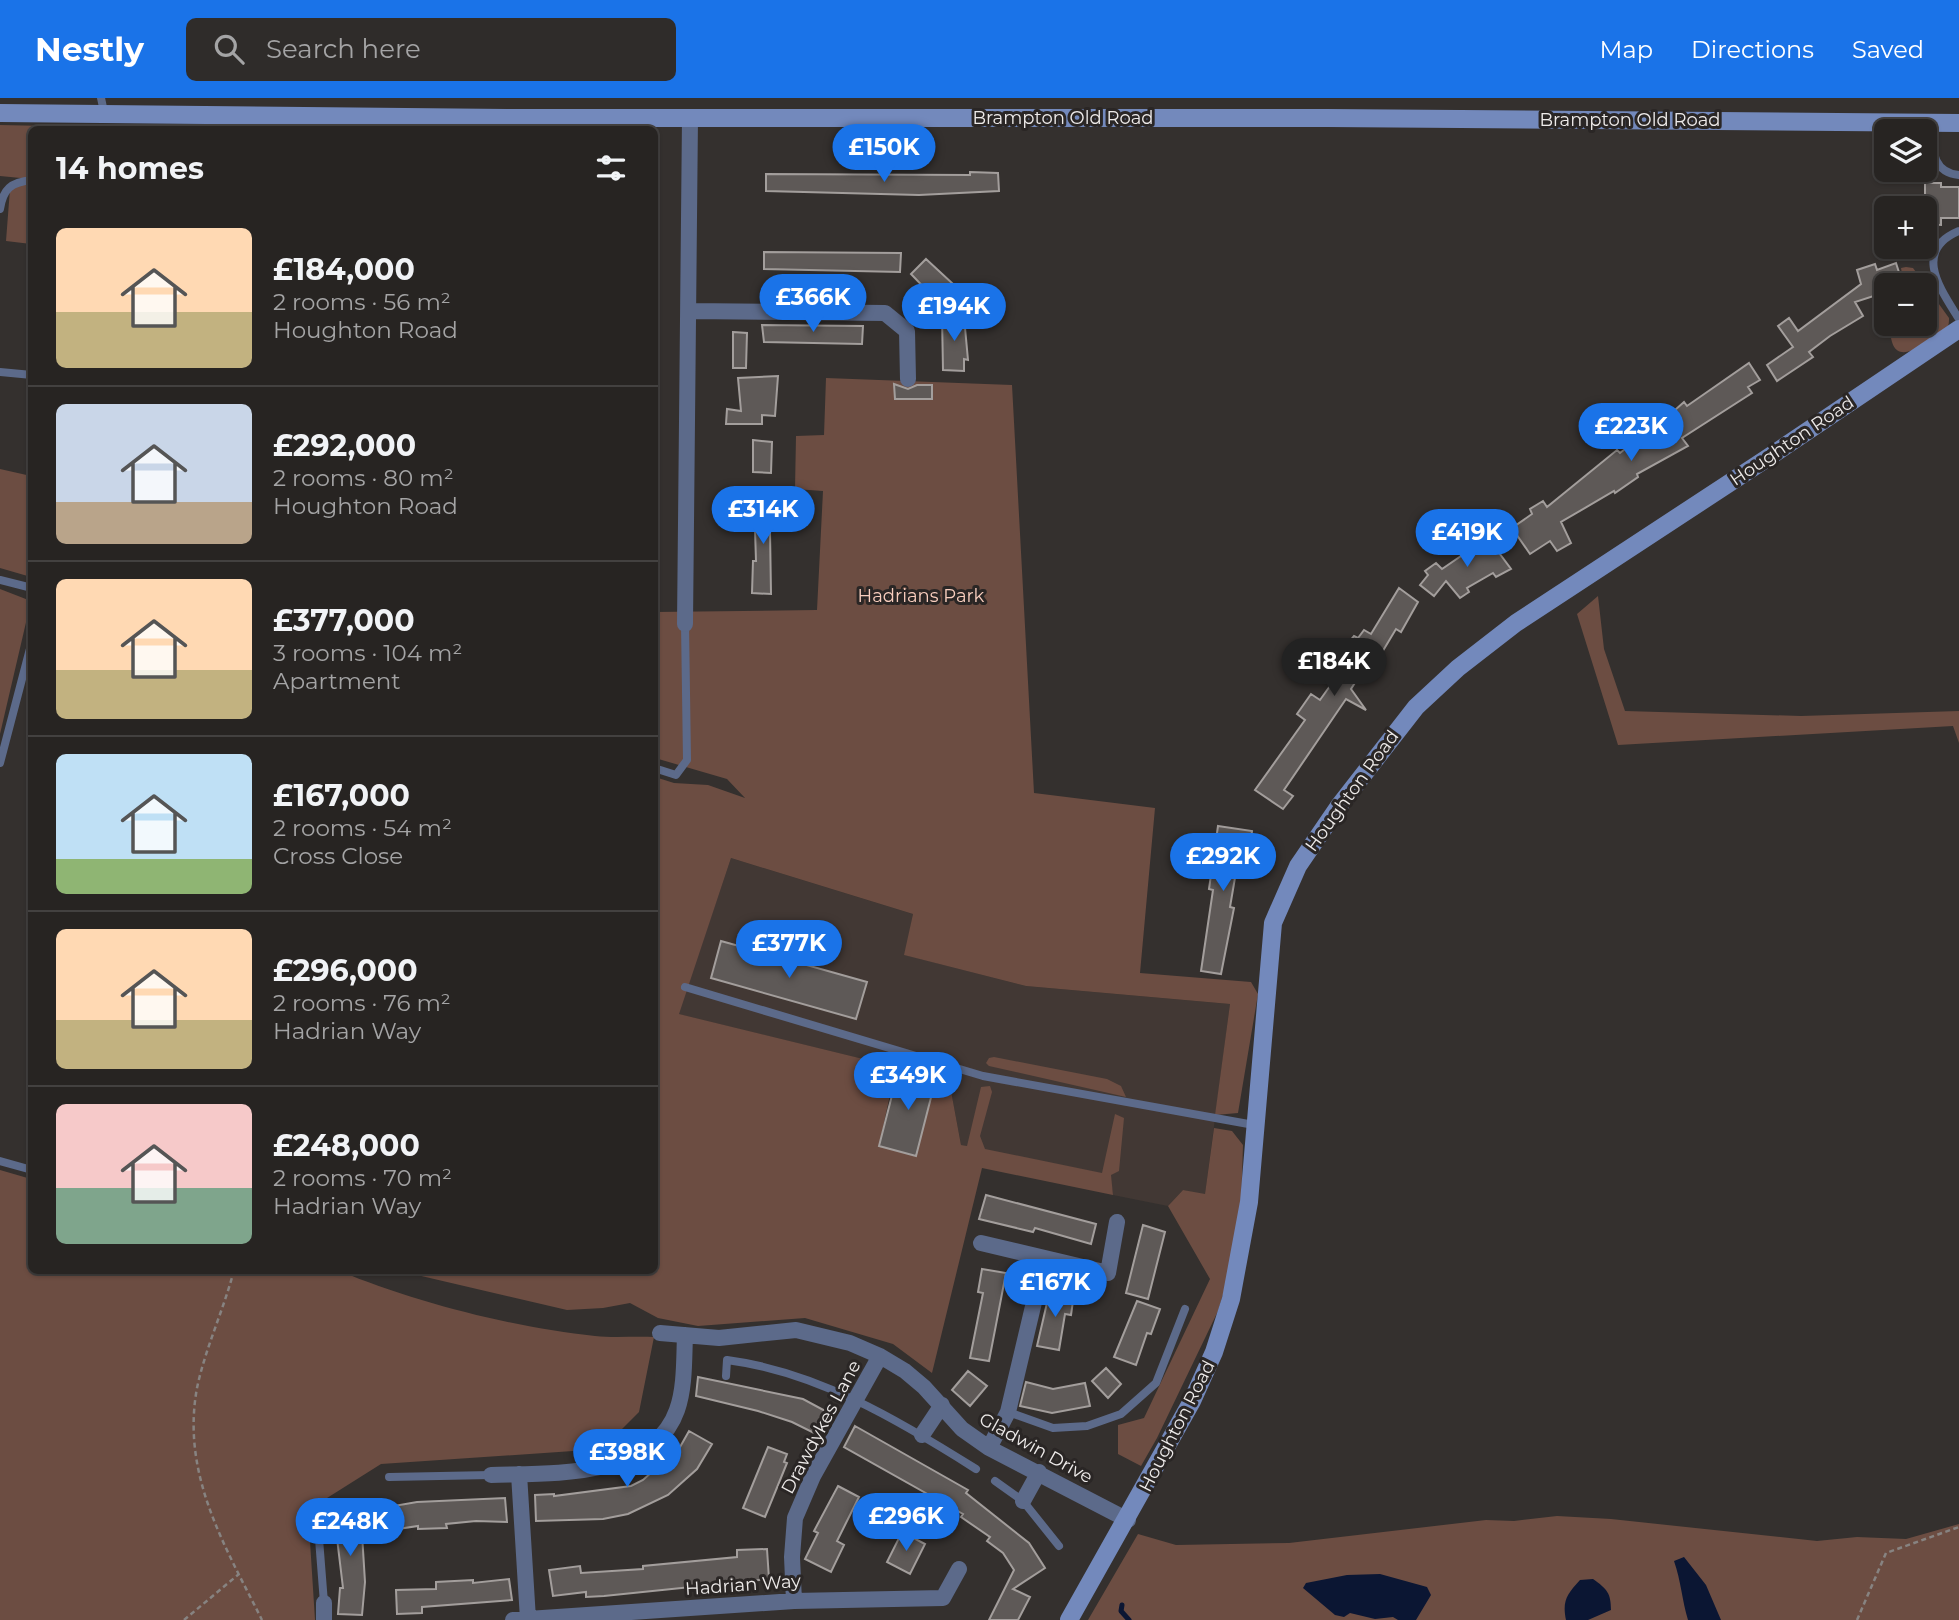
<!DOCTYPE html>
<meta charset="utf-8">
<style>
:root{--surface:#272422;--page:#2f2c2a;--text:#f1f3f6;--muted:#a4a4a5;--line:#434140;--accent:#1a73e8}
body{margin:0;font-family:Montserrat,sans-serif;background:var(--page);color:var(--text);height:100vh;display:flex;flex-direction:column;font-size:26px;white-space:nowrap}
*{box-sizing:border-box;margin:0}
p{font-size:23px;color:var(--muted)}
.icon{flex:none;width:38px;height:38px;fill:none;stroke:currentColor;stroke-width:2;stroke-linecap:round;stroke-linejoin:round}
.map{position:relative;flex:1;overflow:hidden}
.panel{position:absolute;left:28px;top:28px;width:630px;height:1148px;display:flex;flex-direction:column;background:var(--surface);border-radius:10px;box-shadow:0 2px 5px #0004,0 0 0 2px var(--line)}
.panel>*{flex:none}
.tools{position:absolute;left:1874px;top:21px;display:grid;gap:14px}
.tools a{display:grid;place-items:center;width:63px;height:63px;border-radius:10px;background:var(--surface);box-shadow:0 2px 5px #0004,0 0 0 2px var(--line);font-size:35px}
.price{position:absolute;translate:-50% -60px;padding:0 16px;border-radius:24px;background:var(--accent);color:#fff;font-size:23px;line-height:46px;filter:drop-shadow(0 2px 4px #0008)}
.price::after{content:'';position:absolute;left:50%;top:42px;width:21px;height:16px;margin-left:-10px;background:inherit;clip-path:polygon(0 0,100% 0,50% 100%)}
.price.selected{background:#222;color:#fff}
ul{padding:0;list-style:none}
li{display:flex;align-items:center;gap:21px;height:175px;padding:0 28px}
li+li{border-top:2px solid var(--line)}
li span{display:grid;place-items:center;flex:none;width:196px;height:140px;border-radius:10px;color:#555}
li>.icon{margin-inline-start:auto}
span .icon{width:84px;height:84px;fill:#fffc;stroke-width:1}
li b{font-size:30px}
h2{display:flex;justify-content:space-between;align-items:center;height:84px;padding:0 28px;font-size:30px}
header{display:flex;align-items:center;gap:42px;box-sizing:border-box;height:98px;padding:0 35px;background:var(--accent);color:#fff}
header strong{font-size:33px}
nav{display:flex;gap:38px;margin-inline-start:auto;font-size:24px}
.search{width:490px;height:63px;background:var(--page);display:flex;align-items:center;gap:18px;box-sizing:border-box;padding:0 24px;border-radius:10px;color:var(--muted);font-size:26px}
.map>svg:first-child{display:block}
.built{fill:#423834}
.green{fill:#6c4d42}
.water{fill:#0b1633}
.lines{fill:none;stroke-linecap:round;stroke-linejoin:round}
.stream{stroke:#0b1633;stroke-width:5}
.building{fill:#5e5957;stroke:#a39e9c;stroke-width:2}
.path{stroke:#878381;stroke-width:2.5;stroke-dasharray:5 3.5;stroke-linecap:butt}
.lane{stroke:#5c6a8a;stroke-width:8}
.street{stroke:#5c6a8a;stroke-width:16}
.secondary{stroke:#7389bc;stroke-width:18}
.labels{text-anchor:middle;dominant-baseline:central;stroke-width:6;stroke-linejoin:round;paint-order:stroke}
.street-label{font-size:18px;fill:#eeebea;stroke:#2a2625}
.park-label{font-size:18px;fill:#f9cebe;stroke:#2a2625}
</style>
<header>
<strong>Nestly</strong>
<div class="search"><svg class="icon" aria-label="search" viewBox="0 0 24 24"><circle cx="10" cy="10" r="6"/><path d="M15 15l6 6"/></svg>Search here</div>
<nav><a>Map</a><a>Directions</a><a>Saved</a></nav>
</header>
<div class="map">
<svg width="1959" height="1522" viewBox="0 0 1959 1522">
<rect width="100%" height="100%" fill="#34302e"/>
<path class="built" d="M 731,760 L 913,816 L 905,857 L 1026,888 L 1230,906 L 1205,1097 L 1183,1092 L 1168,1108 L 1113,1097 L 1110,1077 L 961,1047 L 949,982 L 678,916 Z"/>
<path class="green" d="M 0,27 L 187,31 L 32,32 L 31,81 L 0,78 Z
M 31,86 L 31,146 L 6,143 L 10,91 L 13,88 Z
M 1906,169 L 1913,170 L 1949,220 C 1949,224 1949,228 1946,231 C 1942,236 1933,240 1927,244 C 1902,261 1890,258 1890,226 L 1925,226 L 1925,187 L 1904,187 L 1901,170 Z
M 826,280 L 1012,287 L 1034,695 L 1155,710 L 1140,875 L 1251,884 L 1258,896 L 1238,1015 L 1215,1017 L 1230,906 L 1026,888 L 904,857 L 913,816 L 731,760 L 679,916 L 896,969 L 879,1048 L 916,1058 L 936,980 L 949,982 L 961,1047 L 967,1048 L 981,989 L 990,988 L 992,994 L 980,1038 L 985,1051 L 1102,1075 L 1115,1016 L 1124,1020 L 1119,1073 L 1111,1077 L 1113,1097 L 982,1070 L 932,1275 L 893,1246 L 805,1220 L 698,1228 L 658,1220 L 630,1205 L 603,1210 L 567,1212 L 400,1173 L 654,1172 L 655,679 L 674,685 L 708,687 L 745,700 L 727,681 L 655,660 L 655,514 L 817,512 L 823,393 L 795,391 L 796,338 L 824,337 Z
M 0,371 L 31,378 L 31,479 L 0,470 Z
M 0,491 L 31,503 L 0,636 Z
M 1598,498 L 1604,551 L 1625,613 L 1801,618 L 1959,613 L 1959,645 L 1953,628 L 1618,647 L 1577,516 Z
M 994,959 L 1107,981 L 1121,988 L 1126,999 L 989,968 L 986,965 L 989,960 Z
M 1214,1030 L 1232,1033 L 1243,1047 L 1240,1140 L 1218,1213 L 1157,1340 L 1141,1368 L 1118,1356 L 1118,1327 L 1144,1320 L 1210,1181 L 1168,1108 L 1183,1092 L 1205,1096 Z
M 0,1072 L 31,1081 L 32,1172 L 340,1173 C 413,1204 516,1230 595,1238 C 614,1240 635,1238 654,1239 L 639,1314 L 602,1351 L 381,1366 L 308,1412 L 315,1522 L 0,1522 Z
M 1557,1418 L 1611,1421 L 1817,1443 L 1857,1439 L 1906,1441 L 1959,1426 L 1959,1522 L 1088,1522 L 1138,1436 L 1176,1447 L 1289,1445 L 1486,1422 L 1514,1423 Z"/>
<path class="water" d="M 1684,1459 L 1706,1487 L 1721,1522 L 1688,1522 C 1682,1502 1681,1483 1674,1463 Z
M 1380,1476 L 1427,1489 L 1431,1497 L 1416,1522 L 1398,1522 L 1393,1519 L 1375,1521 L 1350,1515 L 1344,1519 L 1335,1517 L 1303,1490 L 1306,1485 L 1347,1477 Z
M 1593,1481 C 1607,1491 1611,1495 1611,1512 L 1588,1522 L 1566,1522 C 1562,1503 1567,1496 1580,1482 Z"/>
<g class="lines">
<path class="stream" d="M 1122,1507 L 1121,1513 L 1129,1522"/>
</g>
<path class="building" d="M 970,74 L 998,75 L 999,93 L 919,97 L 766,93 L 766,76 L 970,77 Z
M 1925,85 L 1941,85 L 1941,89 L 1959,89 L 1959,120 L 1941,120 L 1941,127 L 1925,126 Z
M 764,154 L 901,155 L 900,174 L 764,171 Z
M 926,161 L 953,186 L 936,202 L 911,176 Z
M 1896,165 L 1903,187 L 1886,187 L 1886,194 L 1855,204 L 1863,218 L 1830,238 L 1809,254 L 1813,259 L 1777,283 L 1767,267 L 1793,249 L 1778,228 L 1789,220 L 1798,233 L 1861,186 L 1857,172 L 1875,166 L 1877,172 Z
M 942,218 L 964,219 L 968,262 L 964,261 L 964,273 L 943,272 Z
M 762,227 L 863,228 L 862,246 L 764,244 Z
M 733,234 L 747,235 L 746,270 L 733,270 Z
M 1749,265 L 1760,282 L 1748,289 L 1752,295 L 1682,340 L 1688,348 L 1637,376 L 1638,379 L 1615,395 L 1614,393 L 1561,424 L 1571,445 L 1557,453 L 1550,443 L 1530,456 L 1512,430 L 1532,416 L 1530,411 L 1543,403 L 1547,409 L 1617,352 L 1620,355 L 1642,338 L 1646,343 L 1671,326 L 1666,320 L 1684,304 L 1687,308 Z
M 778,278 L 775,318 L 762,317 L 762,326 L 726,326 L 727,311 L 741,313 L 738,280 Z
M 894,286 L 908,291 L 917,287 L 932,287 L 932,301 L 895,301 Z
M 753,342 L 772,344 L 771,375 L 753,374 Z
M 754,399 L 773,401 L 772,433 L 770,433 L 771,496 L 752,495 L 753,463 L 756,463 Z
M 1488,440 L 1511,471 L 1496,479 L 1493,475 L 1467,490 L 1469,494 L 1460,500 L 1446,483 L 1434,498 L 1420,487 L 1428,477 L 1425,473 L 1436,465 L 1442,471 L 1474,449 L 1472,447 Z
M 1399,490 L 1418,504 L 1401,534 L 1396,531 L 1381,556 L 1378,555 L 1370,567 L 1367,566 L 1351,591 L 1366,612 L 1346,601 L 1284,692 L 1293,698 L 1283,711 L 1255,692 L 1305,622 L 1297,616 L 1311,596 L 1320,602 L 1347,564 L 1338,557 L 1354,538 L 1358,540 L 1364,532 L 1371,536 Z
M 1218,728 L 1252,733 L 1248,764 L 1238,762 L 1230,809 L 1234,810 L 1221,876 L 1201,873 L 1213,792 L 1209,791 Z
M 721,843 L 867,884 L 856,921 L 711,880 Z
M 899,970 L 936,980 L 916,1058 L 879,1048 Z
M 986,1097 L 1096,1126 L 1091,1146 L 1035,1130 L 1033,1134 L 979,1121 Z
M 1143,1127 L 1165,1134 L 1148,1201 L 1126,1195 Z
M 982,1171 L 1006,1175 L 989,1263 L 970,1260 L 983,1195 L 978,1194 Z
M 1050,1192 L 1074,1196 L 1071,1217 L 1065,1216 L 1059,1252 L 1037,1248 Z
M 1137,1203 L 1160,1211 L 1151,1236 L 1147,1235 L 1136,1267 L 1114,1259 Z
M 1106,1270 L 1121,1286 L 1108,1300 L 1092,1283 Z
M 968,1273 L 987,1288 L 970,1308 L 952,1292 Z
M 698,1279 L 803,1301 L 829,1315 L 818,1337 L 792,1324 L 758,1313 L 696,1298 Z
M 1026,1284 L 1053,1291 L 1085,1285 L 1090,1308 L 1052,1315 L 1020,1308 Z
M 855,1328 L 968,1392 L 966,1395 L 1029,1445 L 1045,1470 L 1013,1491 L 1030,1499 L 1018,1522 L 989,1522 L 1014,1472 L 1003,1455 L 987,1443 L 990,1439 L 961,1419 L 963,1416 L 844,1349 Z
M 689,1333 L 712,1346 L 697,1371 L 668,1397 L 628,1416 L 603,1421 L 536,1423 L 535,1397 L 554,1396 L 554,1398 L 631,1388 L 643,1382 L 680,1349 Z
M 768,1349 L 787,1356 L 784,1364 L 787,1365 L 765,1419 L 743,1410 Z
M 838,1388 L 859,1399 L 837,1443 L 844,1447 L 831,1474 L 805,1461 L 818,1435 L 814,1433 Z
M 505,1400 L 507,1424 L 476,1423 L 446,1426 L 447,1430 L 418,1431 L 418,1428 L 391,1432 L 388,1409 L 417,1404 Z
M 360,1404 L 365,1484 L 362,1517 L 338,1516 L 340,1490 L 343,1490 L 333,1407 Z
M 902,1434 L 925,1446 L 910,1476 L 887,1464 Z
M 767,1451 L 769,1481 L 604,1498 L 586,1499 L 586,1494 L 553,1498 L 549,1472 L 580,1468 L 581,1475 L 643,1471 L 643,1468 L 737,1459 L 737,1452 Z
M 509,1481 L 512,1502 L 422,1509 L 422,1515 L 397,1516 L 396,1492 L 436,1491 L 436,1484 L 473,1482 L 473,1485 Z"/>
<g class="lines">
<path class="path" d="M 234,1172 C 224,1211 205,1251 197,1290 C 181,1377 225,1448 262,1522
M 184,1522 L 239,1476
M 1857,1522 L 1886,1455 L 1959,1429"/>
<path class="lane" d="M 101,0 L 104,14
M 1931,25 C 1933,48 1930,74 1959,77
M 284,32 L 284,17
M 0,111 C 3,91 11,84 32,82
M 1959,133 C 1911,153 1942,193 1959,221
M 0,274 L 32,277
M 0,482 L 32,490
M 0,665 L 32,543
M 654,670 L 676,677 L 687,662 L 685,526
M 685,889 L 983,978 L 1254,1027
M 0,1063 L 32,1072
M 726,1278 L 727,1262 C 818,1274 900,1323 976,1371
M 1008,1314 L 1053,1330 L 1087,1328 L 1121,1316 L 1156,1285 L 1185,1211
M 389,1379 L 491,1377
M 995,1383 L 1023,1403 L 1059,1448
M 318,1428 L 324,1505"/>
<path class="street" d="M 689,213 L 885,215 L 907,233 L 908,281
M 685,526 L 690,19
M 981,1145 L 1108,1175 L 1117,1124
M 660,1235 L 719,1240 L 796,1232 L 850,1245 L 880,1258 L 905,1273 L 924,1289 L 962,1331 L 989,1350 L 1128,1422
M 922,1337 L 942,1307
M 989,1350 L 1008,1314 L 1044,1162
M 519,1376 L 528,1521
M 491,1377 C 550,1375 653,1381 677,1312 C 685,1290 684,1261 685,1237
M 1023,1403 L 1039,1374
M 794,1503 L 792,1459 L 795,1420 L 813,1378 L 880,1258
M 324,1505 L 324,1522
M 513,1522 L 794,1503 L 943,1500 L 959,1471"/>
<path class="secondary" d="M 0,15 L 507,20 L 1328,20 L 1959,25
M 1069,1522 L 1192,1303 L 1214,1254 L 1231,1201 L 1249,1104 L 1273,825 L 1298,768 L 1339,708 L 1416,609 L 1458,570 L 1516,525 L 1769,359 L 1959,231"/>
</g>
<g class="labels">
<g class="street-label">
<text x="1063" y="20">Brampton Old Road</text>
<text x="1630" y="22">Brampton Old Road</text>
<text transform="translate(1792 343) rotate(-34)">Houghton Road</text>
<text transform="translate(1352 693) rotate(-54)">Houghton Road</text>
<text transform="translate(1177 1328) rotate(-63)">Houghton Road</text>
<text transform="translate(821 1329) rotate(-62)">Drawdykes Lane</text>
<text transform="translate(1036 1350) rotate(29)">Gladwin Drive</text>
<text transform="translate(743 1487) rotate(-4)">Hadrian Way</text>
</g>
<g class="park-label">
<text x="921" y="498">Hadrians Park</text>
</g>
</g>
</svg>
<div class="tools">
<a><svg class="icon" aria-label="layers" viewBox="0 0 24 24"><path d="M12 4l9 5-9 5-9-5zM3 14l9 5 9-5"/></svg></a>
<a>+</a>
<a>−</a>
</div>
<b class="price" style="left:884px;top:86px">£150K</b>
<b class="price" style="left:813px;top:236px">£366K</b>
<b class="price" style="left:954px;top:245px">£194K</b>
<b class="price" style="left:1631px;top:365px">£223K</b>
<b class="price" style="left:763px;top:448px">£314K</b>
<b class="price" style="left:1467px;top:471px">£419K</b>
<b class="price selected" style="left:1334px;top:600px">£184K</b>
<b class="price" style="left:1223px;top:795px">£292K</b>
<b class="price" style="left:789px;top:882px">£377K</b>
<b class="price" style="left:908px;top:1014px">£349K</b>
<b class="price" style="left:1055px;top:1221px">£167K</b>
<b class="price" style="left:627px;top:1391px">£398K</b>
<b class="price" style="left:906px;top:1455px">£296K</b>
<b class="price" style="left:350px;top:1460px">£248K</b>
<section class="panel">
<h2>14 homes<svg class="icon" aria-label="filters" viewBox="0 0 24 24"><path d="M4 7h16M4 17h16"/><circle cx="9" cy="7" r="2"/><circle cx="15" cy="17" r="2"/></svg></h2>
<ul>
<li><span style="background:linear-gradient(#ffd9b3 60%,#c2b280 0)"><svg class="icon" aria-label="home" viewBox="0 0 24 24"><path d="M3 11l9-7 9 7M6 9v11h12V9"/></svg></span><div><b>£184,000</b><p>2 rooms · 56 m²</p><p>Houghton Road</p></div></li>
<li><span style="background:linear-gradient(#c9d6e8 70%,#b9a48a 0)"><svg class="icon" aria-label="home" viewBox="0 0 24 24"><path d="M3 11l9-7 9 7M6 9v11h12V9"/></svg></span><div><b>£292,000</b><p>2 rooms · 80 m²</p><p>Houghton Road</p></div></li>
<li><span style="background:linear-gradient(#ffd9b3 65%,#c2b280 0)"><svg class="icon" aria-label="home" viewBox="0 0 24 24"><path d="M3 11l9-7 9 7M6 9v11h12V9"/></svg></span><div><b>£377,000</b><p>3 rooms · 104 m²</p><p>Apartment</p></div></li>
<li><span style="background:linear-gradient(#bfe0f5 75%,#8fb573 0)"><svg class="icon" aria-label="home" viewBox="0 0 24 24"><path d="M3 11l9-7 9 7M6 9v11h12V9"/></svg></span><div><b>£167,000</b><p>2 rooms · 54 m²</p><p>Cross Close</p></div></li>
<li><span style="background:linear-gradient(#ffd9b3 65%,#c2b280 0)"><svg class="icon" aria-label="home" viewBox="0 0 24 24"><path d="M3 11l9-7 9 7M6 9v11h12V9"/></svg></span><div><b>£296,000</b><p>2 rooms · 76 m²</p><p>Hadrian Way</p></div></li>
<li><span style="background:linear-gradient(#f6c9c9 60%,#7fa58c 0)"><svg class="icon" aria-label="home" viewBox="0 0 24 24"><path d="M3 11l9-7 9 7M6 9v11h12V9"/></svg></span><div><b>£248,000</b><p>2 rooms · 70 m²</p><p>Hadrian Way</p></div></li>
</ul>
</section>
</div>
